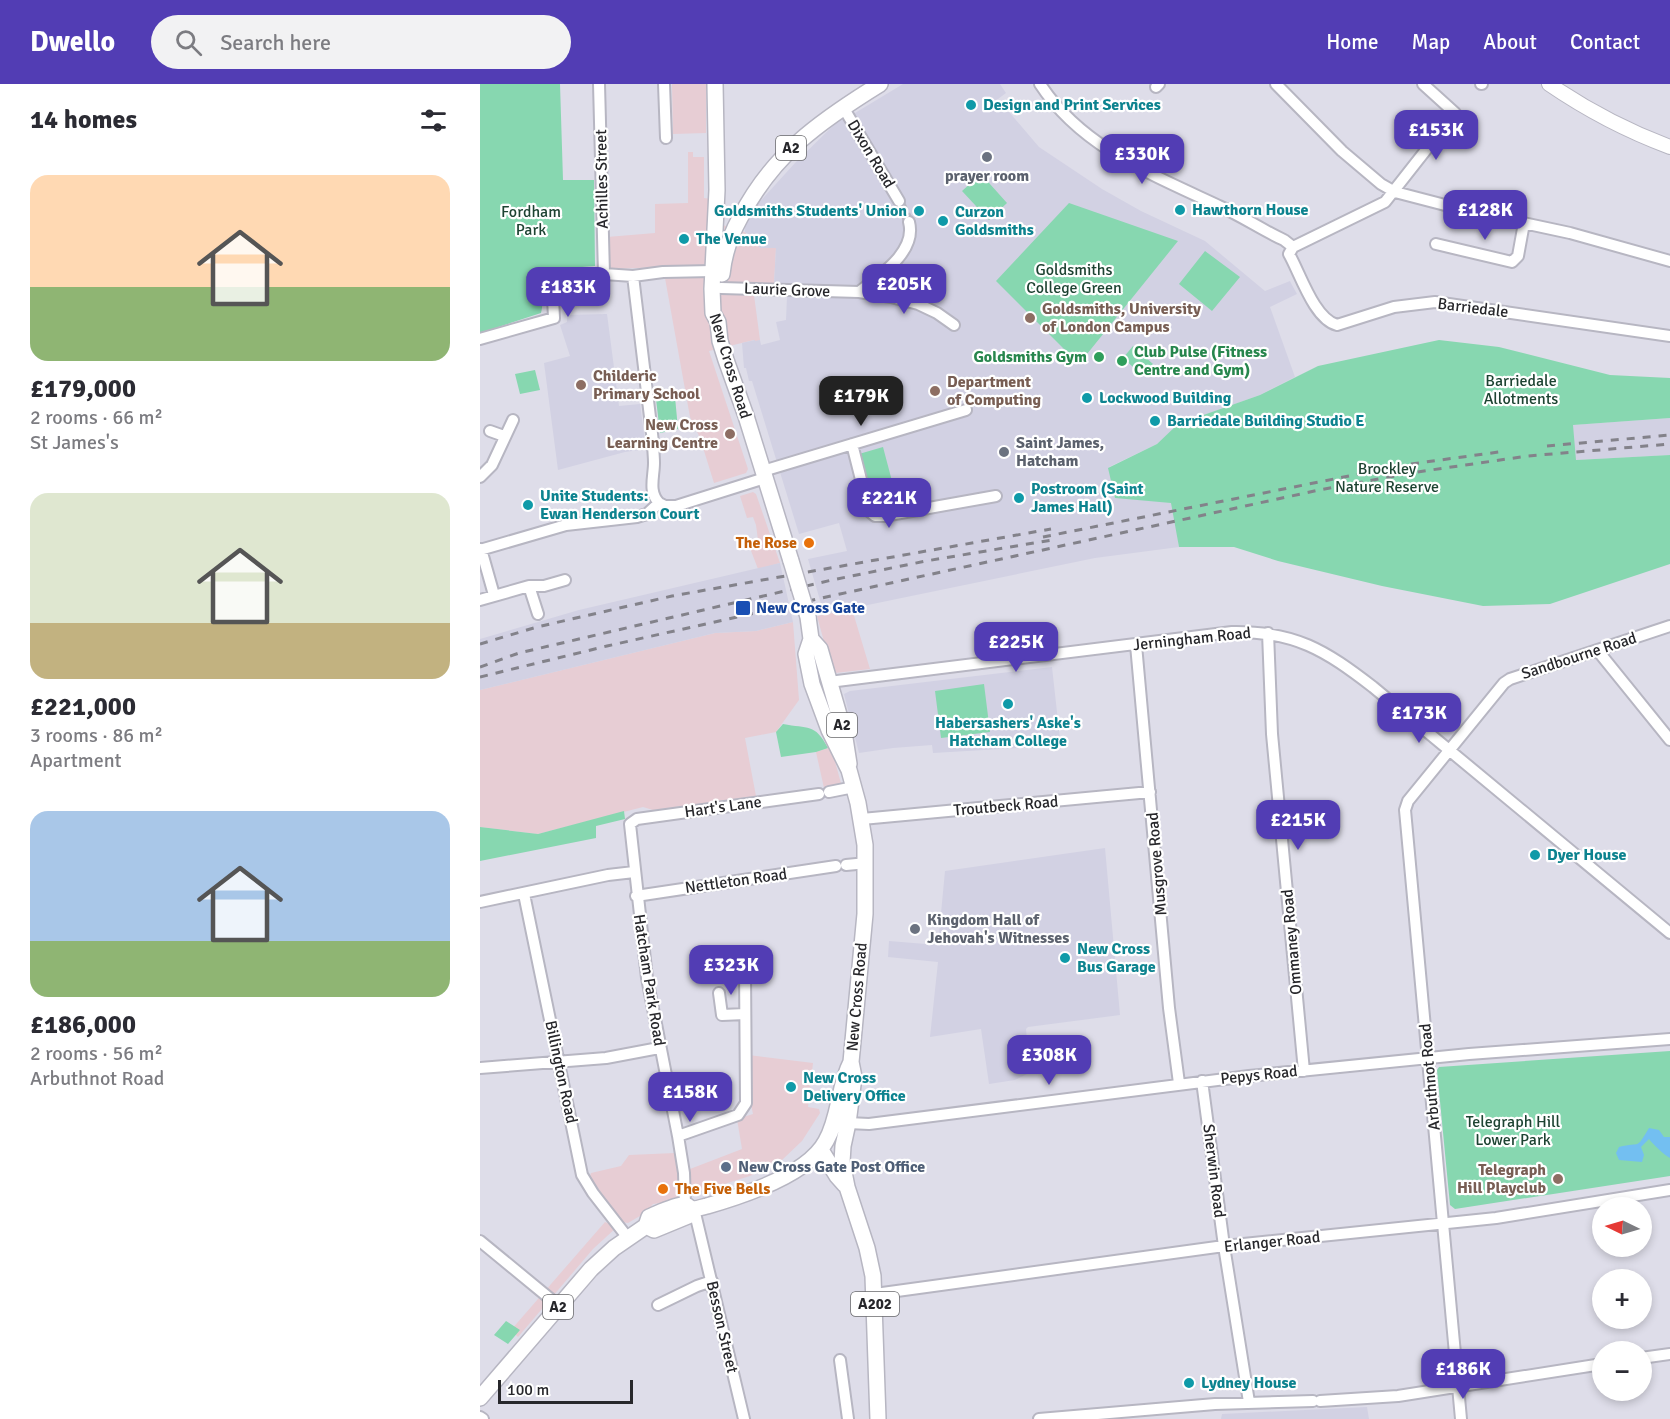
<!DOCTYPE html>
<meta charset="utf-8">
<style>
:root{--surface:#fff;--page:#f2f2f3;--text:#2b2b33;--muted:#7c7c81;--accent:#523db4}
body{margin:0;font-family:Signika,sans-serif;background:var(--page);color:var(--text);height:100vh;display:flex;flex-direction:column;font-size:22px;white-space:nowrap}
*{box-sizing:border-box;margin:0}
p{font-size:20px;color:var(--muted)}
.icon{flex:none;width:33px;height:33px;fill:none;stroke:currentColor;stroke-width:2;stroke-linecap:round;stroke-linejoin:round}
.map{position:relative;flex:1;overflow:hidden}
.side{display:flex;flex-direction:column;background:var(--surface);width:480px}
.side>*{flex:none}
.needle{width:39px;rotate:275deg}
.fabs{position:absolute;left:1112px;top:1113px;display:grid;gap:12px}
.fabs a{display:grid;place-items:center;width:60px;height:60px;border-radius:50%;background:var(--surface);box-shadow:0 3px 9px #0003;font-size:30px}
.scale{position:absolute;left:18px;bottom:15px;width:135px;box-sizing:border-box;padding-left:6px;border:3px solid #27272b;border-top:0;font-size:16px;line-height:21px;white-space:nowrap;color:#27272b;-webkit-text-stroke:4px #fff;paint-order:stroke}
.price{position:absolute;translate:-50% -51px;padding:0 14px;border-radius:12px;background:var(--accent);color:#fff;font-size:20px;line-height:39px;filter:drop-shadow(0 2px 3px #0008)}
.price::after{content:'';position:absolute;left:50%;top:36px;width:18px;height:14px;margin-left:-9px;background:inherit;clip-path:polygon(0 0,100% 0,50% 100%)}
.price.on{background:#222;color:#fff}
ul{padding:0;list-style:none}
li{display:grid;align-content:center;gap:12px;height:318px;padding:0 30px}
li span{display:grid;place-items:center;height:186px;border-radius:18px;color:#555}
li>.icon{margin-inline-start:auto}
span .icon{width:108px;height:108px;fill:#fffc;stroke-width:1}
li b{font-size:26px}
h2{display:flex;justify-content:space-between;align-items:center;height:72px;padding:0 30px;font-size:26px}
header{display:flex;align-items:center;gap:36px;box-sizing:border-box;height:84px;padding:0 30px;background:var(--accent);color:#fff}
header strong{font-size:28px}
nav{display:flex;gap:33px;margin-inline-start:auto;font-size:21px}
.search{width:420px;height:54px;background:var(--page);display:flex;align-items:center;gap:15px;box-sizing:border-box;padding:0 21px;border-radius:33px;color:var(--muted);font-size:22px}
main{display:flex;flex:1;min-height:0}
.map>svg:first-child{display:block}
.commercial{fill:#e7cdd4}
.built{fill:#d2d1e3}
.green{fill:#87d7b0}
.water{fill:#73bff1}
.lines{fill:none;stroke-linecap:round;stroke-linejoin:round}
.minor-tunnel{stroke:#b9b9c3;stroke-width:10;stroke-dasharray:10 5;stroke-linecap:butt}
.minor-casing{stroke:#b7b6c2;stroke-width:14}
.major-casing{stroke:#b7b6c2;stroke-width:16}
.highway-casing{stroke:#b7b6c2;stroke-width:18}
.minor{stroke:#fff;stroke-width:10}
.major{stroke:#fff;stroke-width:14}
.highway{stroke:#fff;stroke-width:15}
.rail{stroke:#83828a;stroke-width:3;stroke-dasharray:8 8;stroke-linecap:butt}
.highway-bridge-casing{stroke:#b7b6c2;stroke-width:18;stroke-linecap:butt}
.highway-bridge{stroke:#fff;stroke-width:15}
.culture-dot{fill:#0f9aa8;stroke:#fff;stroke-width:2}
.worship-dot{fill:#6b7280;stroke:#fff;stroke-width:2}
.education-dot{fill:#8d6e63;stroke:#fff;stroke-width:2}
.leisure-dot{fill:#2e9e5b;stroke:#fff;stroke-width:2}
.food-dot{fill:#e8710a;stroke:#fff;stroke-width:2}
.transit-dot{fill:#1a4fb4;stroke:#fff;stroke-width:2}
.service-dot{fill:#5c6f8a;stroke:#fff;stroke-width:2}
.labels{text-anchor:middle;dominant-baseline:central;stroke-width:4.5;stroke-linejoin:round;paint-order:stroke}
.shield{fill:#fff;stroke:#68686b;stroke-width:1.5}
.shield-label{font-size:15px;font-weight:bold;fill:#27272b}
.culture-label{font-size:16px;font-weight:bold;fill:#0d838f;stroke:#fff;text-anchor:start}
.street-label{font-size:16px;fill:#27272b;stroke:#fff}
.worship-label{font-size:16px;font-weight:bold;fill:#5b616d;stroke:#fff;text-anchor:start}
.park-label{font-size:16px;fill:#1d4332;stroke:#fff}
.education-label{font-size:16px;font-weight:bold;fill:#785e54;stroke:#fff;text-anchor:start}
.leisure-label{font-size:16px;font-weight:bold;fill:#27864d;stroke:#fff;text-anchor:start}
.food-label{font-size:16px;font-weight:bold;fill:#c56008;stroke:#fff;text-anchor:end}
.transit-label{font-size:16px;font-weight:bold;fill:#164399;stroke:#fff;text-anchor:start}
.service-label{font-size:16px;font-weight:bold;fill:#4e5e75;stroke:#fff;text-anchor:start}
</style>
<header>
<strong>Dwello</strong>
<div class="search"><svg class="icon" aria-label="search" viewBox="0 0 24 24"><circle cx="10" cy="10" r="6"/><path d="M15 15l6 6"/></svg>Search here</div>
<nav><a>Home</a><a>Map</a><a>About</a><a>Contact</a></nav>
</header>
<main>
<section class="side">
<h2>14 homes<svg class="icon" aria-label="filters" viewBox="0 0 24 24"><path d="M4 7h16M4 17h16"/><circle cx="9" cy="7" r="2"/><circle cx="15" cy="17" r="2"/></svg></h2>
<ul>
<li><span style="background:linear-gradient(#ffd9b3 60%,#8fb573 0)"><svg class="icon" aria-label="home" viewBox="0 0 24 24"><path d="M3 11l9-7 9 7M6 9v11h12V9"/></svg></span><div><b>£179,000</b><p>2 rooms · 66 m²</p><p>St James's</p></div></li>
<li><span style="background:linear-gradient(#dfe7d0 70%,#c2b280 0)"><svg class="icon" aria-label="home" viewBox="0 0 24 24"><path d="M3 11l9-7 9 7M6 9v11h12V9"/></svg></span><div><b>£221,000</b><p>3 rooms · 86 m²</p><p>Apartment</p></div></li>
<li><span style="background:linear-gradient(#a9c7e8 70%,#8fb573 0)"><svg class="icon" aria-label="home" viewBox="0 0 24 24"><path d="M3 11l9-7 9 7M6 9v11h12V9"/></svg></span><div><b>£186,000</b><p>2 rooms · 56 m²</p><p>Arbuthnot Road</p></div></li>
</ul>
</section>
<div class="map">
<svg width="1190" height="1335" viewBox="0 0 1190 1335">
<rect width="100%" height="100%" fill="#dedde9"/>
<path class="commercial" d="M 192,0 L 226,0 L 226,49 L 193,50 Z
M 208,68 L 213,68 L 213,73 L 224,73 L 224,114 L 231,115 L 233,138 L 265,148 L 280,164 L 296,164 L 294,200 L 276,202 L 274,211 L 280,256 L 275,258 L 274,256 L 229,267 L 268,385 L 266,389 L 234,399 L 220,354 L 210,333 L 183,183 L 132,185 L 128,179 L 127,153 L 175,149 L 175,120 L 208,119 Z
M 273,408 L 276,410 L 300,479 L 278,485 L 268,459 L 278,456 L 276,441 L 273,433 L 267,434 L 260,412 Z
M 372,525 L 390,585 L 355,589 L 352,587 L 337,532 Z
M 313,538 L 319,616 L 296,648 L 265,654 L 276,712 L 173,726 L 163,723 L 58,750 L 0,743 L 0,606 L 235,549 L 276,547 Z
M 351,663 L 362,703 L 344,704 L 336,668 Z
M 269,971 L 333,979 L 328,1023 L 339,1025 L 340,1029 L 322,1057 L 302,1076 L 270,1092 L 199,1114 L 196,1117 L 173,1120 L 165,1129 L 148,1139 L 142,1138 L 126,1118 L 110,1092 L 111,1089 L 141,1082 L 149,1071 L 195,1069 L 206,1064 L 210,1085 L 262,1065 L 257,1035 L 273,1030 L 270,1016 Z
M 125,1138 L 137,1143 L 113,1165 L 38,1253 L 31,1246 Z"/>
<path class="built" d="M 423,0 L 520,0 L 526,9 L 518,15 L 559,63 L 622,105 L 661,127 L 725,157 L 785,207 L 810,197 L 812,201 L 817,210 L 790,223 L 815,293 L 780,311 L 699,340 L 677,360 L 629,383 L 635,414 L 1092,341 L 1190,334 L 1190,371 L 1096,376 L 697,448 L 699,463 L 615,474 L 344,530 L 328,475 L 367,467 L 359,439 L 319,450 L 272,297 L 269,297 L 266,284 L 264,284 L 262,259 L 275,256 L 275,257 L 280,256 L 281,261 L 300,256 L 296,238 L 306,236 L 307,213 L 294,200 L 296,164 L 280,164 L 265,148 L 264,135 L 315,79 L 361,34 L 375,29 Z
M 127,230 L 139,322 L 160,320 L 166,365 L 145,368 L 78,386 L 64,279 L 90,272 L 80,241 L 87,238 L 87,231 Z
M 300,479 L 313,538 L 276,547 L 235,549 L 0,606 L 0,555 L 99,526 Z
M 572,583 L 581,664 L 539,664 L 453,669 L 452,661 L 413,664 L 379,669 L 364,610 L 370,607 Z
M 625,764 L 640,931 L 548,943 L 546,945 L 549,978 L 547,990 L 535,996 L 509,1000 L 501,945 L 450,953 L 458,878 L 408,873 L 409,857 L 458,861 L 465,787 Z
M 887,1323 L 889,1335 L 741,1335 L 742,1330 Z"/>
<path class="green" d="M 0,0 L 80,0 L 83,96 L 114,96 L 115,182 L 64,186 C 58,200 65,215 61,229 L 0,249 Z
M 501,90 L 527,119 L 509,136 L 482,107 Z
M 589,119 L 698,157 L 599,280 L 516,197 Z
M 725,167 L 760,193 L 732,227 L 699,200 Z
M 959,256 L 1019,263 L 1130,291 L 1190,294 L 1190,334 L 1093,341 L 1096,376 L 1190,371 L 1190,480 L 1070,520 L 1003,522 L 902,502 L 798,477 L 754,463 L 699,463 L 691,419 L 635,414 L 628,384 L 677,360 L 698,340 L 780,311 L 838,282 Z
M 653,262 L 673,280 L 663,292 L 643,274 Z
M 55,286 L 60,306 L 40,310 L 35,290 Z
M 195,313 L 198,345 L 180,349 L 176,315 Z
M 403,363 L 417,416 L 392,422 L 379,370 Z
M 504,600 L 510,648 L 461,654 L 455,607 Z
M 303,640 C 328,645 335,639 348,664 L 336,668 L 301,673 L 296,648 Z
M 144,727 L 145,735 L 116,742 L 116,754 L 0,777 L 0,743 L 58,750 Z
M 1190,967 L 1190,1092 L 975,1125 L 970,1121 L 957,986 L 959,983 Z
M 26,1237 L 40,1246 L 28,1260 L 14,1251 Z"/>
<path class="water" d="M 1169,1044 L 1179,1046 L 1184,1053 L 1190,1053 L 1190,1074 C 1184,1071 1173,1060 1169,1055 L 1161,1063 L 1164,1071 L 1162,1078 L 1139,1076 L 1136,1069 L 1139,1063 C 1162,1057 1155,1067 1169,1044 Z"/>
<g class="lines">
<path class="minor-tunnel" d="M 419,117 L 429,138"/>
<g class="minor-casing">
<path id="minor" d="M 119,0 L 124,190
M 184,0 L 186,54
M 560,0 C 601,63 673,91 739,122 C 762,132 782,146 804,156 L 813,163
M 796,0 L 862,67 L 901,100 L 915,108 L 988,127 L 1090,149 L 1190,177
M 1001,0 L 1002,0
M 676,3 L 679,0
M 363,23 L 419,117
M 956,160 L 1032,178 L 1038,172 L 1044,139
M 813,163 L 809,170 C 820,189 834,235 857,241 L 914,223 L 955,218 L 1190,252
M 813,163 L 905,118 L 975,29 L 943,0
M 153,192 L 173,358 C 173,365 174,372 174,379 C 174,393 168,407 179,419
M 241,204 L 379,208 L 411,213 L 438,220 L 457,229 L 474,241
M 379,208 C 399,192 437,168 429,138
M 0,255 L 74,234 L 72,194 L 124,190 L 153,192 L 183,188 L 233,187
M 10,347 L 24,352
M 372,360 L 389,427 L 395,432 L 404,432 L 516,412
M 283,387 L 486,326
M 0,393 L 12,381 L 33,336
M 179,419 L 185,422 L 196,422 L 285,394
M 1,465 L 14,511
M 0,466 L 86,441 L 157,433 L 167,430 L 179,419
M 49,502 L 58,530
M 0,516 L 49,502 L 64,502 L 85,496
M 788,549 L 792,650 L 824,987
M 656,561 L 689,924 L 699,999
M 1118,567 L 1190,656
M 349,598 L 752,548 C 815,547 845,566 893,603 L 1190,849
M 349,708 L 374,703
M 382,735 L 670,708
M 366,781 L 387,779
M 44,810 L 102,1091 L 113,1109 L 148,1154
M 156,812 L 356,782
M 0,818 L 128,791 L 154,788
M 239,909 L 242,931 L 265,930
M 0,984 L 126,974 L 179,964
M 722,997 L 744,1162 L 769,1318
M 368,1039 L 389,1040 L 769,992 L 989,970 L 1190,955
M 198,1052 L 258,1031 L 266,1019 L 265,886
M 205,1121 L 204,1089 L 198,1052 L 167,894 L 150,740 L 157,735 L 339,710
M 214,1125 L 264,1335
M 0,1157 L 79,1222
M 395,1210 L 744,1162 L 1016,1134 L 1190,1106
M 178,1221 L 217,1202 L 232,1197
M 1161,1274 L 1190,1270
M 360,1276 L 368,1335
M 840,1317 L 918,1312 L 1122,1280
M 0,1333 L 3,1335
M 559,1335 L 735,1320 L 833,1317
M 981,1335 L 925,726 L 928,717 L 1024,599 L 1030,595 L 1190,542"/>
</g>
<g class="major-casing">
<path id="major" d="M 1069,0 C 1107,26 1147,47 1190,63"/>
</g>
<g class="highway-casing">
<path id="highway" d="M 235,0 L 237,106 L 232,205 L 233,229 L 238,238 L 240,257 L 246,276 L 266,332 L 311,477
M 242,190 C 244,170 250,152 260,134 C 293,70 340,37 400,0
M 331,555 L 340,565 L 364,648 L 369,680
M 371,978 L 374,993 L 368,1039 L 363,1062 L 362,1078 L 367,1103 L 387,1164 L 393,1192 L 398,1335
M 341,1066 L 357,1092 L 365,1101
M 166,1142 L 174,1146 L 208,1132 L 214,1125
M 0,1314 L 111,1185 L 134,1164 L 166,1142 L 169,1133 C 179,1129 194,1121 204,1121 C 209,1121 208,1124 213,1125 C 217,1125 223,1123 227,1122 C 262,1112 328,1091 346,1057 C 360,1032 358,1003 371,978 L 385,830 L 385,761 L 378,719 L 369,686 L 349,646 L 332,600 L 326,570 L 331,555 L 328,533"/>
</g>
<use href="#minor" class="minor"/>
<use href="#major" class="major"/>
<use href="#highway" class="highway"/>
<path class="rail" d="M 1067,362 L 1190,351
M 931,380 L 1026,367
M 563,453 L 904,385
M 0,560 L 57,543 L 192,512 L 571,445
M 0,583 L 39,569 L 352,496 L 446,477 L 572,456
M 0,593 L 127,562 L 360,510 L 839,406 L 937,388 L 1048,372 L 1190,360"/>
<g class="highway-bridge-casing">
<path id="highway-bridge" d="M 311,477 L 328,533"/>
</g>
<use href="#highway-bridge" class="highway-bridge"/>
</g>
<g class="culture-dot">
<circle cx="491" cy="21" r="6"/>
<circle cx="700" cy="126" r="6"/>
<circle cx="439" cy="127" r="6"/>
<circle cx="463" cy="137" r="6"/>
<circle cx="204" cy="155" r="6"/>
<circle cx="607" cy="314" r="6"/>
<circle cx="675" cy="337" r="6"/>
<circle cx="539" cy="414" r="6"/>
<circle cx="48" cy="421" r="6"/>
<circle cx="528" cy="620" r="6"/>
<circle cx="1055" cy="771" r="6"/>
<circle cx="585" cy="874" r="6"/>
<circle cx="311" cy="1003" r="6"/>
<circle cx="709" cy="1299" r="6"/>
</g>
<g class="worship-dot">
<circle cx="507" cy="73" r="6"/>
<circle cx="524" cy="368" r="6"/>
<circle cx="435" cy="845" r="6"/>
</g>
<g class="education-dot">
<circle cx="550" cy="234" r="6"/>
<circle cx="101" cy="301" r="6"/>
<circle cx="455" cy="307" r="6"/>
<circle cx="250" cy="350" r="6"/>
<circle cx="1078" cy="1095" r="6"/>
</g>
<g class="leisure-dot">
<circle cx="619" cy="273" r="6"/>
<circle cx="642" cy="277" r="6"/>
</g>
<g class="food-dot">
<circle cx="329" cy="459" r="6"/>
<circle cx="183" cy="1105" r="6"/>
</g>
<rect class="transit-dot" x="255" y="516" width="16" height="16" rx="3"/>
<circle class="service-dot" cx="246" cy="1083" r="6"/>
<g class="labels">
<g class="shield">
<rect x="296" y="52" width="30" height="24" rx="4.5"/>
<rect x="347" y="629" width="30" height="24" rx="4.5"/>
<rect x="371" y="1208" width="48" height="24" rx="4.5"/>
<rect x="63" y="1211" width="30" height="24" rx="4.5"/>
</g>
<g class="shield-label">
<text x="311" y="64">A2</text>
<text x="362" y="641">A2</text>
<text x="395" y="1220">A202</text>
<text x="78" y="1223">A2</text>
</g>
<g class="culture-label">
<text x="503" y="21">Design and Print Services</text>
<text x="712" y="126">Hawthorn House</text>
<text x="427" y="127" text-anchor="end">Goldsmiths Students' Union</text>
<text x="475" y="128">Curzon<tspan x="475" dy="18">Goldsmiths</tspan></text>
<text x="216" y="155">The Venue</text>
<text x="619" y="314">Lockwood Building</text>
<text x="687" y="337">Barriedale Building Studio E</text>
<text x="551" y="405">Postroom (Saint<tspan x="551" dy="18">James Hall)</tspan></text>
<text x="60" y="412">Unite Students:<tspan x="60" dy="18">Ewan Henderson Court</tspan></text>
<text x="528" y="639" text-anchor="middle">Habersashers' Aske's<tspan x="528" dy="18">Hatcham College</tspan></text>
<text x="1067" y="771">Dyer House</text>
<text x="597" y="865">New Cross<tspan x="597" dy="18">Bus Garage</tspan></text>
<text x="323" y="994">New Cross<tspan x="323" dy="18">Delivery Office</tspan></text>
<text x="721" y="1299">Lydney House</text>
</g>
<g class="street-label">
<text transform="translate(391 70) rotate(59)">Dixon Road</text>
<text transform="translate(122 95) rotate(-91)">Achilles Street</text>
<text transform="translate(307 206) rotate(2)">Laurie Grove</text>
<text transform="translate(993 224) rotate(7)">Barriedale</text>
<text transform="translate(250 282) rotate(73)">New Cross Road</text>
<text transform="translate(712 555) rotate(-6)">Jerningham Road</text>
<text transform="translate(1099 572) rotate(-18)">Sandbourne Road</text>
<text transform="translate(526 722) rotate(-5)">Troutbeck Road</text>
<text transform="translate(243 723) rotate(-8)">Hart's Lane</text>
<text transform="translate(677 780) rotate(-95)">Musgrove Road</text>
<text transform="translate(256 797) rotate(-8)">Nettleton Road</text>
<text transform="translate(812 858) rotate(-95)">Ommaney Road</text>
<text transform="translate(169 896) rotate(81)">Hatcham Park Road</text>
<text transform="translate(377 913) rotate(-85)">New Cross Road</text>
<text transform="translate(81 988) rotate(78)">Billington Road</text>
<text transform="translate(779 991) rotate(-6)">Pepys Road</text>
<text transform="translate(950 993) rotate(-95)">Arbuthnot Road</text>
<text transform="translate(734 1087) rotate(83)">Sherwin Road</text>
<text transform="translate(792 1158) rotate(-6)">Erlanger Road</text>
<text transform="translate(242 1243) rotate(77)">Besson Street</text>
</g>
<g class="worship-label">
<text x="507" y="92" text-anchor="middle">prayer room</text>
<text x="536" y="359">Saint James,<tspan x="536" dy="18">Hatcham</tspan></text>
<text x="447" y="836">Kingdom Hall of<tspan x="447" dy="18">Jehovah's Witnesses</tspan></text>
</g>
<g class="park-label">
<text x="51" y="128">Fordham<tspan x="51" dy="18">Park</tspan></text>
<text x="594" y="186">Goldsmiths<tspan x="594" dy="18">College Green</tspan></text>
<text x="1041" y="297">Barriedale<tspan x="1041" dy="18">Allotments</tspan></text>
<text x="907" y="385">Brockley<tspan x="907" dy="18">Nature Reserve</tspan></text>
<text x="1033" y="1038">Telegraph Hill<tspan x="1033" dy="18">Lower Park</tspan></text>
</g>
<g class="education-label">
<text x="562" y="225">Goldsmiths, University<tspan x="562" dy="18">of London Campus</tspan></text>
<text x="113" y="292">Childeric<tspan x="113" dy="18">Primary School</tspan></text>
<text x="467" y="298">Department<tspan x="467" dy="18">of Computing</tspan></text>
<text x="238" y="341" text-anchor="end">New Cross<tspan x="238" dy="18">Learning Centre</tspan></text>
<text x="1066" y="1086" text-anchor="end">Telegraph<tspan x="1066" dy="18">Hill Playclub</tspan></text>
</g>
<g class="leisure-label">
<text x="654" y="268">Club Pulse (Fitness<tspan x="654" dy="18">Centre and Gym)</tspan></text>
<text x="607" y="273" text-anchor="end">Goldsmiths Gym</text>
</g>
<g class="food-label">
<text x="317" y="459">The Rose</text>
<text x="195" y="1105" text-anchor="start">The Five Bells</text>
</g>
<g class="transit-label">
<text x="276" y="524">New Cross Gate</text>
</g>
<g class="service-label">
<text x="258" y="1083">New Cross Gate Post Office</text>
</g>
</g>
</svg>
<div class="fabs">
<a><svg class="needle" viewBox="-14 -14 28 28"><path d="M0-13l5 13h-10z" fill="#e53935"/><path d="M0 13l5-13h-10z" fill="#7c7c81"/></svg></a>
<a>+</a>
<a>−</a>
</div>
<div class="scale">100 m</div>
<b class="price" style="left:956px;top:77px">£153K</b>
<b class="price" style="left:662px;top:101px">£330K</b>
<b class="price" style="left:1005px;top:157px">£128K</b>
<b class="price" style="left:424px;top:231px">£205K</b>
<b class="price" style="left:88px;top:234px">£183K</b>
<b class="price on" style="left:381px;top:343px">£179K</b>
<b class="price" style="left:409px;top:445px">£221K</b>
<b class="price" style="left:536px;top:589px">£225K</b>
<b class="price" style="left:939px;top:660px">£173K</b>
<b class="price" style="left:818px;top:767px">£215K</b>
<b class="price" style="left:251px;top:912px">£323K</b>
<b class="price" style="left:569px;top:1002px">£308K</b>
<b class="price" style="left:210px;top:1039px">£158K</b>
<b class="price" style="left:983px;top:1316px">£186K</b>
</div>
</main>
